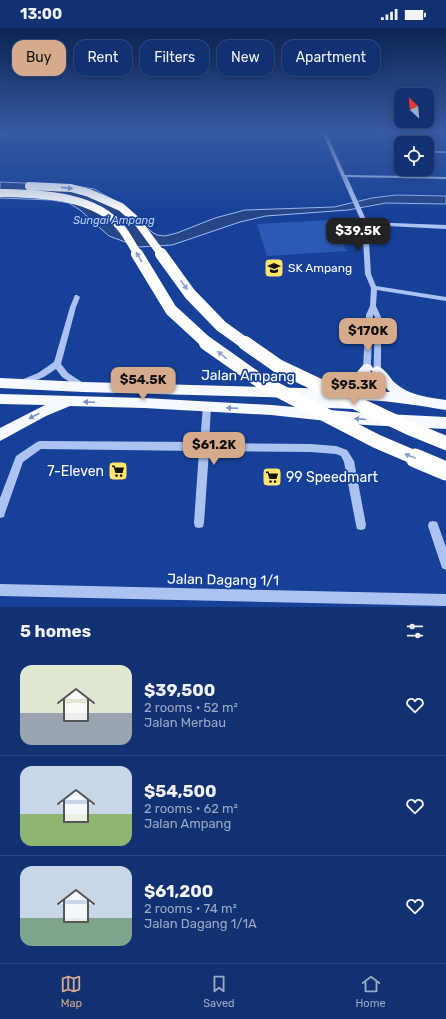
<!DOCTYPE html>
<meta charset="utf-8">
<style>
:root{--surface:#113173;--page:#1e3d7b;--text:#f1f3f6;--muted:#9ca9c4;--line:#304c85;--accent:#d6ab8b}
body{margin:0;font-family:Rubik,sans-serif;background:var(--page);color:var(--text);height:100vh;display:flex;flex-direction:column;font-size:15px;white-space:nowrap}
*{box-sizing:border-box;margin:0}
p{font-size:13px;color:var(--muted)}
.icon{flex:none;width:22px;height:22px;fill:none;stroke:currentColor;stroke-width:2;stroke-linecap:round;stroke-linejoin:round}
.map{position:relative;height:579px;overflow:hidden}
.drawer{display:flex;flex-direction:column;background:var(--surface);flex:1}
.drawer>*{flex:none}
.guide{position:absolute;left:12px;top:12px;width:422px;height:36px;display:flex;gap:8px}
.needle{width:26px;rotate:334deg}
.tools{position:absolute;left:394px;top:60px;display:grid;gap:8px}
.tools a{display:grid;place-items:center;width:40px;height:40px;border-radius:8px;background:var(--surface);box-shadow:0 2px 10px #0003,0 0 0 1px var(--line);font-size:20px}
.price{position:absolute;translate:-50% -34px;padding:0 9px;border-radius:8px;background:var(--accent);color:#111;font-size:13px;line-height:26px;filter:drop-shadow(0 1px 2px #0008)}
.price::after{content:'';position:absolute;left:50%;top:24px;width:12px;height:9px;margin-left:-6px;background:inherit;clip-path:polygon(0 0,100% 0,50% 100%)}
.price.active{background:#222;color:#fff}
ul{padding:0;list-style:none}
li{display:flex;align-items:center;gap:12px;height:100px;padding:0 20px}
li+li{border-top:1px solid var(--line)}
li span{display:grid;place-items:center;flex:none;width:112px;height:80px;border-radius:12px;color:#555}
li>.icon{margin-inline-start:auto}
span .icon{width:48px;height:48px;fill:#fffc;stroke-width:1}
li b{font-size:17px}
h2{display:flex;justify-content:space-between;align-items:center;height:48px;padding:0 20px;font-size:17px}
.tag{padding:0 14px;border-radius:12px;background:var(--surface);box-shadow:0 2px 10px #0003,0 0 0 1px var(--line);font-size:14px;line-height:36px}
.tag.active{background:var(--accent);color:#111}
.status{display:flex;justify-content:space-between;align-items:center;height:28px;padding:0 20px;background:var(--surface);direction:ltr}
.status svg{height:11px;fill:currentColor}
.tab-bar{display:flex;justify-content:space-around;align-items:center;height:56px;border-top:1px solid var(--line);background:var(--surface);font-size:11px;color:var(--muted)}
.tab-bar a{display:grid;justify-items:center;gap:2px}
.tab-bar .active{color:var(--accent)}
.map>svg:first-child{display:block}
.green{fill:#2b5ab6}
.water{fill:#274688;stroke:#9ebcf4}
.lines{fill:none;stroke-linecap:round;stroke-linejoin:round}
.minor{fill:#acc3f1;fill-rule:evenodd}
.major{fill:#f6f9ff;fill-rule:evenodd}
.highway-bridge-far3{stroke:#fff;stroke-width:8}
.highway-bridge-far2{stroke:#fff;stroke-width:12}
.highway-bridge-far1{stroke:#fff;stroke-width:14}
.highway-bridge{stroke:#fff;stroke-width:19}
.oneway{fill:#8ba0cc}
.oneway2{fill:#7b94c7}
.labels{text-anchor:middle;dominant-baseline:central;stroke-width:3.5;stroke-linejoin:round;paint-order:stroke}
.far-water-label{font-size:11px;font-style:italic;fill:#b8cef8;stroke:#174199}
.poi-label{font-size:12px;fill:#fff;stroke:#174199;text-anchor:start}
.near-street-label{font-size:14px;fill:#fff;stroke:#174199}
.near-poi-label{font-size:14px;fill:#fff;stroke:#174199;text-anchor:end}
</style>
<div class="status"><b>13:00</b><svg viewBox="0 0 49 12"><path d="M0 12V9h3v3zM5 12V6h3v6zM10 12V3h3v9zM15 12V0h3v12zM26 1h20v11H26zM47 4h2v5h-2z"/></svg></div>
<div class="map">
<svg width="446" height="579" viewBox="0 0 446 579">
<rect width="100%" height="100%" fill="#174199"/>
<path class="green" d="M 329,192 L 347,223 L 267,228 L 257,196 Z"/>
<path class="water" d="M 0,154 L 71,157 L 94,161 L 117,174 L 152,204 L 157,207 L 165,208 L 177,205 L 215,190 L 245,182 L 334,179 L 372,170 L 396,167 L 446,168 L 446,176 L 386,175 L 348,182 L 266,188 L 240,194 L 172,217 L 139,219 L 109,208 L 80,182 L 69,175 L 52,172 L 0,170 Z"/>
<g class="lines">
<path class="minor" d="M 3,104 L 8,104 L 0,109 L 0,106 Z
M 322,104 L 326,104 L 345,147 L 408,148 L 404,141 L 408,141 L 413,148 L 446,149 L 446,151 L 347,149 L 367,194 L 446,197 L 446,201 L 368,197 L 371,246 L 376,258 L 446,269 L 446,273 L 377,262 L 376,278 L 381,289 L 381,360 C 379,365 373,372 367,369 L 362,358 L 366,287 L 370,278 L 371,260 L 365,246 L 362,195 ZM 373,286 L 375,289 L 373,359 L 371,360 L 370,358 Z
M 374,104 L 446,104 L 446,106 L 376,105 Z
M 400,123 L 401,123 L 400,126 L 401,133 L 399,132 L 396,126 Z
M 427,123 L 446,123 L 446,125 L 427,125 Z
M 75,267 L 77,267 L 80,269 L 76,279 L 61,336 L 68,345 L 85,356 L 86,358 L 85,360 L 82,361 L 79,360 L 62,349 L 56,341 L 44,349 L 24,357 L 21,356 L 20,354 L 21,352 L 38,345 L 54,334 L 70,279 Z
M 207,374 L 210,375 L 211,378 L 209,415 L 311,416 L 336,418 L 347,422 L 354,433 L 366,497 L 365,501 L 361,502 L 357,501 L 356,497 L 344,434 L 341,428 L 336,426 L 311,424 L 209,423 L 204,495 L 203,499 L 199,500 L 195,499 L 194,495 L 199,423 L 41,421 L 23,434 L 5,485 L 4,489 L 0,490 L 0,470 L 16,428 L 37,414 L 40,413 L 200,414 L 203,378 L 204,375 Z
M 433,493 L 437,494 L 446,519 L 446,542 L 442,540 L 428,498 L 429,494 Z
M 0,556 L 446,566 L 446,578 L 0,568 Z"/>
<path class="major" d="M 367,336 L 371,337 L 373,340 L 377,338 C 385,340 389,349 395,355 C 410,368 428,369 446,372 L 446,382 C 416,377 386,372 355,372 L 359,376 L 357,380 L 353,381 L 304,379 L 300,378 L 298,374 L 301,370 L 83,364 L 0,360 L 0,350 L 83,354 L 337,361 L 351,351 L 363,337 ZM 371,342 L 388,362 L 390,364 L 355,362 L 363,355 Z
M 0,366 L 144,370 L 271,377 L 365,385 L 446,389 L 446,401 L 365,397 L 271,387 L 144,380 L 70,378 L 46,388 L 0,413 L 0,400 L 45,377 L 0,376 Z"/>
<path class="highway-bridge-far3" d="M 29,158 L 71,160 L 89,165 L 121,179 L 137,193 L 162,227
M 0,165 C 39,166 96,166 122,201 C 128,209 133,218 138,227"/>
<path class="highway-bridge-far2" d="M 137,226 L 171,282 L 208,316
M 161,226 L 190,266 L 221,298 L 246,316"/>
<path class="highway-bridge-far1" d="M 206,315 L 260,353 L 376,413 L 418,431
M 245,315 L 278,338 L 409,400 L 446,415"/>
<path class="highway-bridge" d="M 415,430 L 446,443"/>
</g>
<defs><path id="oneway-solid" d="M-6-.8H1V-3.2L6.5 0L1 3.2V.8H-6Z"/></defs>
<g class="oneway">
<use href="#oneway-solid" transform="translate(67 160) rotate(6)"/>
<use href="#oneway-solid" transform="translate(139 229) rotate(-121)"/>
<use href="#oneway-solid" transform="translate(184 257) rotate(54)"/>
<use href="#oneway-solid" transform="translate(222 327) rotate(-142)"/>
<use href="#oneway-solid" transform="translate(410 428) rotate(-157)"/>
</g>
<g class="oneway2">
<use href="#oneway-solid" transform="translate(89 374) rotate(-178)"/>
<use href="#oneway-solid" transform="translate(232 380) rotate(-177)"/>
<use href="#oneway-solid" transform="translate(34 388) rotate(153)"/>
<use href="#oneway-solid" transform="translate(360 391) rotate(-175)"/>
</g>
<linearGradient id="sky" x2="0" y2="1"><stop stop-color="#0d2454"/><stop offset="0.56" stop-color="#365aa2"/><stop offset="1" stop-color="#365aa2" stop-opacity="0"/></linearGradient>
<rect width="446" height="185" fill="url(#sky)"/>
<defs>
<g id="school-square" transform="scale(1)"><rect x="-9" y="-9" width="18" height="18" rx="4" fill="#ffe56c" stroke="#174199"/><path d="M0-5L7-2L0 1L-7-2ZM-4 1L0 2.5L4 1V4Q0 6-4 4Z" fill="#111"/></g>
<g id="supermarket-square" transform="scale(1)"><rect x="-9" y="-9" width="18" height="18" rx="4" fill="#ffe56c" stroke="#174199"/><path d="M-6-5.5h2.5l.6 2H6L4.5 2H-2.5L-4.4-4H-6ZM-1.5 3.2a1.3 1.3 0 1 0 .1 0ZM3 3.2a1.3 1.3 0 1 0 .1 0Z" fill="#111"/></g>
</defs>
<g fill-rule="evenodd">
<use href="#school-square" x="274" y="240"/>
<use href="#supermarket-square" x="118" y="443"/>
<use href="#supermarket-square" x="272" y="449"/>
</g>
<g class="labels">
<g class="far-water-label">
<text x="114" y="192">Sungai Ampang</text>
</g>
<g class="poi-label">
<text x="288" y="240">SK Ampang</text>
</g>
<g class="near-street-label">
<text transform="translate(248 348) rotate(1)">Jalan Ampang</text>
<text transform="translate(223 552) rotate(1)">Jalan Dagang 1/1</text>
</g>
<g class="near-poi-label">
<text x="104" y="443">7-Eleven</text>
<text x="286" y="449" text-anchor="start">99 Speedmart</text>
</g>
</g>
</svg>
<div class="tools">
<a><svg class="needle" viewBox="-14 -14 28 28"><path d="M0-13l5 13h-10z" fill="#e53935"/><path d="M0 13l5-13h-10z" fill="#9ca9c4"/></svg></a>
<a><svg class="icon" aria-label="locate" viewBox="0 0 24 24"><circle cx="12" cy="12" r="6"/><path d="M12 2v4M12 18v4M2 12h4M18 12h4"/></svg></a>
</div>
<b class="price active" style="left:358px;top:224px">$39.5K</b>
<b class="price" style="left:368px;top:324px">$170K</b>
<b class="price" style="left:143px;top:373px">$54.5K</b>
<b class="price" style="left:354px;top:378px">$95.3K</b>
<b class="price" style="left:214px;top:438px">$61.2K</b>
<div class="guide">
<a class="tag active">Buy</a>
<a class="tag">Rent</a>
<a class="tag">Filters</a>
<a class="tag">New</a>
<a class="tag">Apartment</a>
</div>
</div>
<section class="drawer">
<h2>5 homes<svg class="icon" aria-label="filters" viewBox="0 0 24 24"><path d="M4 7h16M4 17h16"/><circle cx="9" cy="7" r="2"/><circle cx="15" cy="17" r="2"/></svg></h2>
<ul>
<li><span style="background:linear-gradient(#dfe7d0 60%,#9aa5b1 0)"><svg class="icon" aria-label="home" viewBox="0 0 24 24"><path d="M3 11l9-7 9 7M6 9v11h12V9"/></svg></span><div><b>$39,500</b><p>2 rooms · 52 m²</p><p>Jalan Merbau</p></div><svg class="icon" aria-label="heart" viewBox="0 0 24 24"><path d="M12 20l-8-8c-3-5 5-10 8-4 3-6 11-1 8 4z"/></svg></li>
<li><span style="background:linear-gradient(#c9d6e8 60%,#8fb573 0)"><svg class="icon" aria-label="home" viewBox="0 0 24 24"><path d="M3 11l9-7 9 7M6 9v11h12V9"/></svg></span><div><b>$54,500</b><p>2 rooms · 62 m²</p><p>Jalan Ampang</p></div><svg class="icon" aria-label="heart" viewBox="0 0 24 24"><path d="M12 20l-8-8c-3-5 5-10 8-4 3-6 11-1 8 4z"/></svg></li>
<li><span style="background:linear-gradient(#c9d6e8 65%,#7fa58c 0)"><svg class="icon" aria-label="home" viewBox="0 0 24 24"><path d="M3 11l9-7 9 7M6 9v11h12V9"/></svg></span><div><b>$61,200</b><p>2 rooms · 74 m²</p><p>Jalan Dagang 1/1A</p></div><svg class="icon" aria-label="heart" viewBox="0 0 24 24"><path d="M12 20l-8-8c-3-5 5-10 8-4 3-6 11-1 8 4z"/></svg></li>
</ul>
</section>
<nav class="tab-bar">
<a class="active"><svg class="icon" aria-label="map" viewBox="0 0 24 24"><path d="M3 6l6-2 6 2 6-2v14l-6 2-6-2-6 2zM9 4v14M15 6v14"/></svg>Map</a>
<a><svg class="icon" aria-label="saved" viewBox="0 0 24 24"><path d="M7 4h10v16l-5-4-5 4z"/></svg>Saved</a>
<a><svg class="icon" aria-label="home" viewBox="0 0 24 24"><path d="M3 11l9-7 9 7M6 9v11h12V9"/></svg>Home</a>
</nav>
